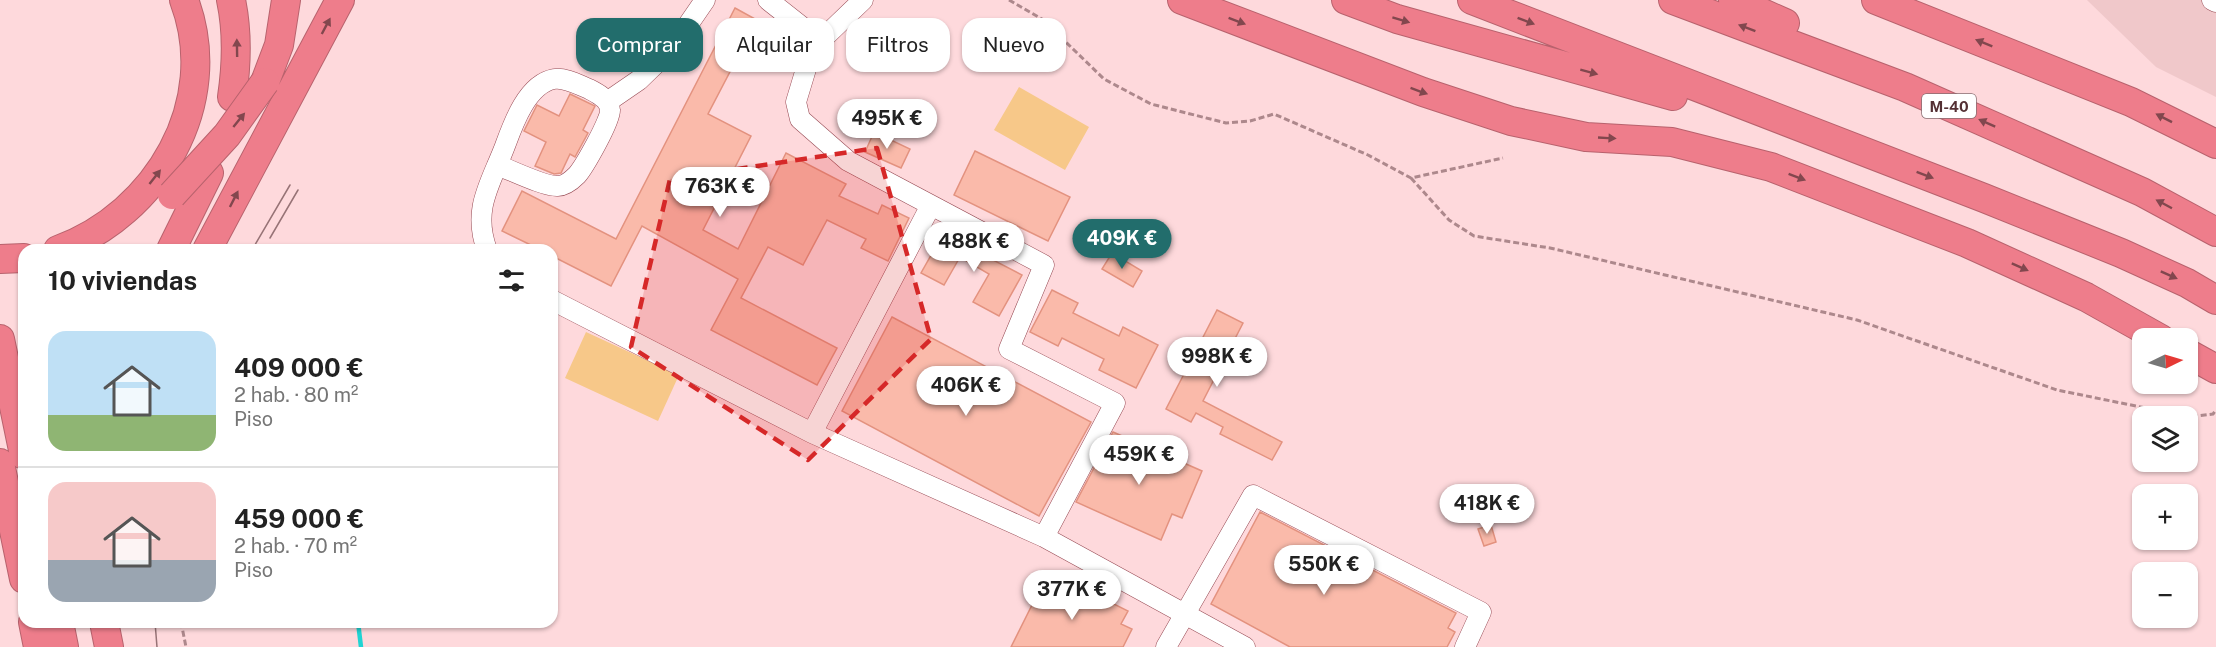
<!DOCTYPE html>
<html lang="es">
<meta charset="utf-8">
<style>
:root{--surface:#fff;--page:#f2f2f2;--text:#222;--muted:#767676;--line:#e0e0e0;--accent:#226d6c}
body{margin:0;font-family:"Public Sans",sans-serif;background:var(--page);color:var(--text);height:100vh;display:flex;flex-direction:column;font-size:22px;white-space:nowrap}
*{box-sizing:border-box;margin:0}
p{font-size:20px;color:var(--muted)}
.icon{flex:none;width:33px;height:33px;fill:none;stroke:currentColor;stroke-width:2;stroke-linecap:round;stroke-linejoin:round}
.map{position:relative;flex:1;overflow:hidden}
.drawer{position:absolute;left:18px;top:244px;width:540px;height:384px;display:flex;flex-direction:column;background:var(--surface);border-radius:18px;box-shadow:0 2px 4px #0004}
.drawer>*{flex:none}
.hud{position:absolute;left:576px;top:18px;width:570px;height:54px;display:flex;gap:12px}
.needle{width:39px;rotate:85deg}
.tools{position:absolute;left:2132px;top:328px;display:grid;gap:12px}
.tools a{display:grid;place-items:center;width:66px;height:66px;border-radius:12px;background:var(--surface);box-shadow:0 2px 4px #0004;font-size:30px}
.price{position:absolute;translate:-50% -51px;padding:0 14px;border-radius:21px;background:#fff;color:#222;font-size:20px;line-height:39px;filter:drop-shadow(0 2px 3px #0008)}
.price::after{content:'';position:absolute;left:50%;top:36px;width:18px;height:14px;margin-left:-9px;background:inherit;clip-path:polygon(0 0,100% 0,50% 100%)}
.price.selected{background:var(--accent);color:#fff}
ul{padding:0;list-style:none}
li{display:flex;align-items:center;gap:18px;height:150px;padding:0 30px}
li+li{border-top:2px solid var(--line)}
li span{display:grid;place-items:center;flex:none;width:168px;height:120px;border-radius:18px;color:#555}
li>.icon{margin-inline-start:auto}
span .icon{width:72px;height:72px;fill:#fffc;stroke-width:1}
li b{font-size:26px}
h2{display:flex;justify-content:space-between;align-items:center;height:72px;padding:0 30px;font-size:26px}
.tag{padding:0 21px;border-radius:18px;background:var(--surface);box-shadow:0 2px 4px #0004;font-size:21px;line-height:54px}
.tag.selected{background:var(--accent);color:#fff}
.map>svg:first-child{display:block}
.built{fill:#f0c8ca}
.green{fill:#f7c889}
.lines{fill:none;stroke-linecap:round;stroke-linejoin:round}
.stream{stroke:#21d4d3;stroke-width:4.5}
.building{fill:#fabaaa;stroke:#e3927f;stroke-width:1.5}
.minor-casing{stroke:#964953;stroke-width:21}
.highway-casing{stroke:#b8626d;stroke-width:30}
.path{stroke:#ad888c;stroke-width:3;stroke-dasharray:6 3;stroke-linecap:butt}
.minor{stroke:#fff;stroke-width:20}
.highway{stroke:#ee7d8b;stroke-width:28}
.tram{stroke:#977376;stroke-width:1.5}
.highway-bridge-casing{stroke:#b8626d;stroke-width:30;stroke-linecap:butt}
.highway-bridge{stroke:#ee7d8b;stroke-width:28}
.oneway{fill:#82474e}
.marked{fill:#d62828;fill-opacity:0.2;stroke:#d62828;stroke-width:4.5;stroke-dasharray:12 8;stroke-linejoin:round}
.labels{text-anchor:middle;dominant-baseline:central;stroke-width:6;stroke-linejoin:round;paint-order:stroke}
.shield{fill:#fff;stroke:#876e71;stroke-width:1.5}
.shield-label{font-size:15px;font-weight:bold;fill:#543034}
</style>
<div class="map">
<svg width="2216" height="647" viewBox="0 0 2216 647">
<rect width="100%" height="100%" fill="#fed9dc"/>
<path class="built" d="M 2087,0 L 2216,0 L 2216,97 L 2156,67 Z"/>
<path class="green" d="M 1019,87 L 1089,127 L 1065,170 L 994,130 Z
M 586,332 L 679,375 L 658,421 L 565,378 Z"/>
<g class="lines">
<path class="stream" d="M 358,622 L 361,647"/>
</g>
<path class="building" d="M 735,8 L 757,20 L 708,114 L 751,136 L 703,230 L 738,249 L 786,153 L 846,184 L 839,196 L 878,214 L 882,205 L 909,218 L 888,261 L 861,248 L 866,239 L 827,220 L 803,265 L 768,247 L 741,298 L 837,348 L 817,385 L 711,330 L 738,279 L 642,226 L 611,286 L 552,256 L 552,250 L 541,250 L 502,231 L 522,191 L 616,239 Z
M 570,94 L 595,106 L 583,130 L 588,133 L 575,157 L 570,154 L 561,173 L 554,174 L 535,166 L 546,142 L 524,131 L 537,105 L 559,116 Z
M 874,132 L 910,149 L 901,168 L 865,152 Z
M 975,151 L 1070,197 L 1048,241 L 954,195 Z
M 943,234 L 1022,275 L 999,316 L 973,302 L 989,274 L 960,257 L 944,285 L 921,273 Z
M 1112,253 L 1142,271 L 1133,287 L 1102,269 Z
M 1052,290 L 1078,303 L 1073,313 L 1119,336 L 1123,327 L 1158,345 L 1136,388 L 1099,370 L 1104,359 L 1062,338 L 1058,346 L 1030,332 Z
M 1217,310 L 1243,323 L 1203,401 L 1282,442 L 1272,460 L 1220,434 L 1223,427 L 1196,413 L 1191,422 L 1166,409 Z
M 892,317 L 1091,422 L 1039,516 L 842,411 Z
M 1113,432 L 1202,471 L 1182,518 L 1172,514 L 1161,540 L 1076,502 Z
M 1260,512 L 1456,613 L 1448,628 L 1455,632 L 1447,647 L 1290,647 L 1211,604 Z
M 1491,525 L 1496,542 L 1484,546 L 1478,529 Z
M 1045,579 L 1080,597 L 1084,589 L 1128,611 L 1121,624 L 1132,629 L 1123,647 L 1011,647 Z"/>
<g class="lines">
<g class="minor-casing">
<path id="minor" d="M 768,0 L 820,41
M 863,0 L 812,49 L 796,102 L 800,119 L 848,161 L 1044,265 L 1009,349 L 1115,403 L 1044,537
M 2212,0 L 2216,2
M 607,102 L 639,80 L 672,48 L 705,0
M 487,250 C 472,209 490,185 505,146 C 513,124 527,84 554,79 C 565,77 579,85 589,89 C 597,93 610,100 610,110 C 611,120 584,167 577,175 C 572,180 565,186 558,186 C 545,187 511,170 497,165
M 552,300 L 812,433 L 1044,537 L 1245,647
M 812,433 L 931,205
M 1166,647 L 1253,495 L 1481,612 L 1465,647"/>
</g>
<g class="highway-casing">
<path id="highway" d="M 231,0 C 238,33 237,63 232,97
M 1182,0 L 1423,92 L 1511,121 L 1586,137 L 1672,142 L 1771,167 L 1967,243 L 2086,297 L 2161,339
M 1346,0 L 1397,19 L 1673,96
M 1472,0 L 1984,198 L 2121,253 L 2187,283 L 2216,300
M 1673,0 L 1905,87 L 2142,192 L 2216,232
M 1733,0 L 1785,23
M 1876,0 L 2131,102 L 2216,144
M 265,82 L 279,45 L 286,0
M 58,250 C 157,214 223,103 184,0
M 171,250 L 209,173
M 207,250 L 340,0
M 0,259 L 24,258
M 0,339 L 24,455
M 2187,353 L 2216,369
M 0,463 L 24,579
M 33,622 L 38,647
M 59,622 L 64,647
M 104,622 L 109,647"/>
</g>
<path class="path" d="M 1009,0 L 1042,19 L 1104,79 L 1151,104 L 1226,123 L 1250,121 L 1274,114 L 1368,155 L 1411,178 L 1503,158
M 1411,178 L 1449,220 L 1474,236 L 1550,248 L 1857,320 L 2057,390 L 2190,417 L 2213,414 L 2216,410
M 181,622 L 186,647"/>
<use href="#minor" class="minor"/>
<use href="#highway" class="highway"/>
<path class="tram" d="M 270,238 L 298,190
M 252,250 L 290,185
M 155,622 L 157,647"/>
<g class="highway-bridge-casing">
<path id="highway-bridge" d="M 172,195 L 227,135 L 265,82"/>
</g>
<use href="#highway-bridge" class="highway-bridge"/>
</g>
<defs><path id="oneway-solid" d="M-6-.8H1V-3.2L6.5 0L1 3.2V.8H-6Z" transform="scale(1.5)"/></defs>
<g class="oneway">
<use href="#oneway-solid" transform="translate(1401 20) rotate(17)"/>
<use href="#oneway-solid" transform="translate(1237 21) rotate(21)"/>
<use href="#oneway-solid" transform="translate(1526 21) rotate(21)"/>
<use href="#oneway-solid" transform="translate(326 26) rotate(-62)"/>
<use href="#oneway-solid" transform="translate(1747 28) rotate(-159)"/>
<use href="#oneway-solid" transform="translate(1984 43) rotate(-158)"/>
<use href="#oneway-solid" transform="translate(237 48) rotate(-91)"/>
<use href="#oneway-solid" transform="translate(1589 72) rotate(15)"/>
<use href="#oneway-solid" transform="translate(1419 91) rotate(20)"/>
<use href="#oneway-solid" transform="translate(2164 118) rotate(-153)"/>
<use href="#oneway-solid" transform="translate(239 120) rotate(-51)"/>
<use href="#oneway-solid" transform="translate(1987 123) rotate(-156)"/>
<use href="#oneway-solid" transform="translate(1607 138) rotate(3)"/>
<use href="#oneway-solid" transform="translate(1925 175) rotate(21)"/>
<use href="#oneway-solid" transform="translate(155 177) rotate(-52)"/>
<use href="#oneway-solid" transform="translate(1797 177) rotate(21)"/>
<use href="#oneway-solid" transform="translate(234 199) rotate(-63)"/>
<use href="#oneway-solid" transform="translate(2164 204) rotate(-152)"/>
<use href="#oneway-solid" transform="translate(2020 267) rotate(24)"/>
<use href="#oneway-solid" transform="translate(2169 275) rotate(24)"/>
</g>
<path class="marked" d="M 877,148 L 931,339 L 808,460 L 631,347 L 670,179 Z"/>
<g class="labels">
<rect class="shield" x="1922" y="94" width="54" height="24" rx="4.5"/>
<g class="shield-label">
<text x="1949" y="106">M-40</text>
</g>
</g>
</svg>
<div class="tools">
<a><svg class="needle" viewBox="-14 -14 28 28"><path d="M0-13l5 13h-10z" fill="#e53935"/><path d="M0 13l5-13h-10z" fill="#767676"/></svg></a>
<a><svg class="icon" aria-label="layers" viewBox="0 0 24 24"><path d="M12 4l9 5-9 5-9-5zM3 14l9 5 9-5"/></svg></a>
<a>+</a>
<a>−</a>
</div>
<b class="price" style="left:887px;top:150px">495K €</b>
<b class="price" style="left:720px;top:218px">763K €</b>
<b class="price selected" style="left:1122px;top:270px">409K €</b>
<b class="price" style="left:974px;top:273px">488K €</b>
<b class="price" style="left:1217px;top:388px">998K €</b>
<b class="price" style="left:966px;top:417px">406K €</b>
<b class="price" style="left:1139px;top:486px">459K €</b>
<b class="price" style="left:1487px;top:535px">418K €</b>
<b class="price" style="left:1324px;top:596px">550K €</b>
<b class="price" style="left:1072px;top:621px">377K €</b>
<div class="hud">
<a class="tag selected">Comprar</a>
<a class="tag">Alquilar</a>
<a class="tag">Filtros</a>
<a class="tag">Nuevo</a>
</div>
<section class="drawer">
<h2>10 viviendas<svg class="icon" aria-label="filters" viewBox="0 0 24 24"><path d="M4 7h16M4 17h16"/><circle cx="9" cy="7" r="2"/><circle cx="15" cy="17" r="2"/></svg></h2>
<ul>
<li><span style="background:linear-gradient(#bfe0f5 70%,#8fb573 0)"><svg class="icon" aria-label="home" viewBox="0 0 24 24"><path d="M3 11l9-7 9 7M6 9v11h12V9"/></svg></span><div><b>409 000 €</b><p>2 hab. · 80 m²</p><p>Piso</p></div></li>
<li><span style="background:linear-gradient(#f6c9c9 65%,#9aa5b1 0)"><svg class="icon" aria-label="home" viewBox="0 0 24 24"><path d="M3 11l9-7 9 7M6 9v11h12V9"/></svg></span><div><b>459 000 €</b><p>2 hab. · 70 m²</p><p>Piso</p></div></li>
</ul>
</section>
</div>
